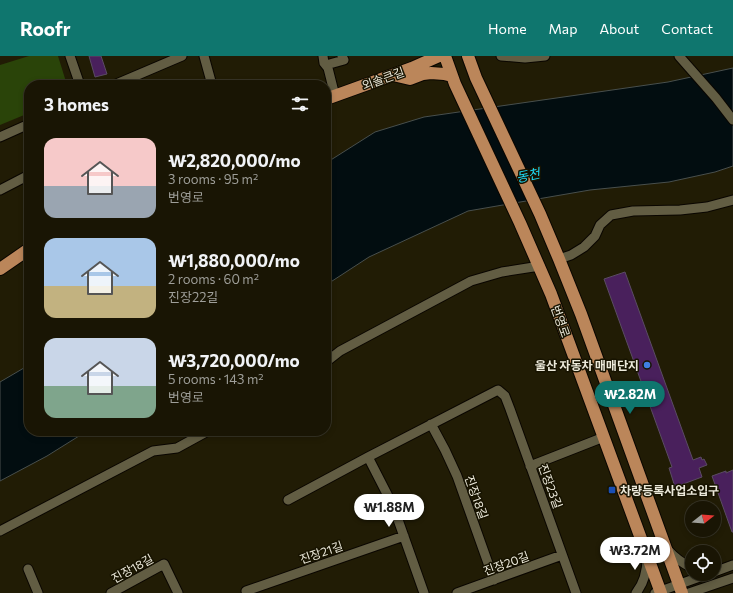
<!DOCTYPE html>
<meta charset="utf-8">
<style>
:root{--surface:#191504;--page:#262213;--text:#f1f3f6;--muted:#9f9f9a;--line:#373426;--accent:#0f766e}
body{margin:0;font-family:Commissioner,"Noto Sans KR",sans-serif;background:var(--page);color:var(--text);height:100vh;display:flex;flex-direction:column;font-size:15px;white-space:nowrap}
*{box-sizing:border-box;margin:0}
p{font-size:13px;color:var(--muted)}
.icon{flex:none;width:22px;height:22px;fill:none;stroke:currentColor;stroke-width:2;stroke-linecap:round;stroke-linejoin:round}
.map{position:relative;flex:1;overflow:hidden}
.details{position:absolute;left:24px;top:24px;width:307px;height:356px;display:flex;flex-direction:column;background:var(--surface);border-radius:16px;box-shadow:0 2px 6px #0003,0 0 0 1px var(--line)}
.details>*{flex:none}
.needle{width:26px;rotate:73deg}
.buttons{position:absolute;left:685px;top:445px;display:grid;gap:8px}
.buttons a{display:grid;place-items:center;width:36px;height:36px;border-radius:50%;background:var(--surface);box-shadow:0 2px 6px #0003,0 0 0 1px var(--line);font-size:20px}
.price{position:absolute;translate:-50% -34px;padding:0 9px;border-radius:14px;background:#fff;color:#222;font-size:13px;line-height:26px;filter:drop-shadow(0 1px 2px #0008)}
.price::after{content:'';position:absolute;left:50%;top:24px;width:12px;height:9px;margin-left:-6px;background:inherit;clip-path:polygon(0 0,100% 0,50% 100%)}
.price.on{background:var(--accent);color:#fff}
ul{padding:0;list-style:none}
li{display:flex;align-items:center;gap:12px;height:100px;padding:0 20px}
li span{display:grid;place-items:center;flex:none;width:112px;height:80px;border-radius:12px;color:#555}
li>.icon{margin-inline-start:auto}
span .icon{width:48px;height:48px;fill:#fffc;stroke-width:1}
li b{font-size:17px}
h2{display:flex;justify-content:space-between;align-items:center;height:48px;padding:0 20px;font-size:17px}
header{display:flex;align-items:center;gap:24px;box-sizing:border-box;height:56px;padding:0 20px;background:var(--accent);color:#fff}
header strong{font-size:19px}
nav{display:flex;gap:22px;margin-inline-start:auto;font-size:14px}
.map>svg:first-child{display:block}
.green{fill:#2a4409}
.water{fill:#020d10;stroke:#484f4d}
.building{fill:#49205c;stroke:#5a4c62}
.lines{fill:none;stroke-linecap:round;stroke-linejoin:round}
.minor-casing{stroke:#0a0600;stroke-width:11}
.major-casing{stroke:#0a0600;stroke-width:14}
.minor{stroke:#625d43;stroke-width:9}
.major{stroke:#bb865a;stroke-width:12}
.shop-dot{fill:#3f7fe0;stroke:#171300;stroke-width:1.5}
.transit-dot{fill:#1a4fb4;stroke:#171300;stroke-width:1.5}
.labels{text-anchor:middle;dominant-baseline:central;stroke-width:3;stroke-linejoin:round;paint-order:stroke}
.street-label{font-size:12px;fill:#ece9da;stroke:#171300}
.poi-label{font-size:12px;font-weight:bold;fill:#ece9da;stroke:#171300;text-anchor:end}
.water-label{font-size:13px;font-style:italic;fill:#1ed9f5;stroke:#171300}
</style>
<header>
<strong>Roofr</strong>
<nav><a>Home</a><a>Map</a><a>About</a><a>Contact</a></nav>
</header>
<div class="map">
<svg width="733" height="537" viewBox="0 0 733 537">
<rect width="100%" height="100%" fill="#211c05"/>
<path class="green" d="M 29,0 L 58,0 L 67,29 L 29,29 L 29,57 L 0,69 L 0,9 Z"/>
<path class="water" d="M 733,12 L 733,110 L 715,116 L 669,126 L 590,134 L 468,155 L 369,201 L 326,229 L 326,107 L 375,76 L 424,61 L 668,26 Z
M 29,309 L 29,375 L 87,375 L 47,400 L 0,425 L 0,326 Z"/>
<path class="building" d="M 89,0 L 101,0 L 107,18 L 95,21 Z
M 625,216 L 693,404 L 701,401 L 702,404 L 704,403 L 707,409 L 699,412 L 702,421 L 675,431 L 669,412 L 672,411 L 604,223 Z
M 733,414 L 733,476 L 732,476 L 712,420 L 726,415 L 726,417 Z"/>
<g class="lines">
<g class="minor-casing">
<path id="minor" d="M 70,0 L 80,29
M 204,0 L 212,29
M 323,0 L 324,7 L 328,12 L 335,40
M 501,0 L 525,2 L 545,0
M 679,0 L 716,42 L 733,64
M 326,9 L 344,4 L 342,0
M 114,29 L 182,0
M 0,81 L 29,68
M 0,134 L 29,119
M 559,203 L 571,199 L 584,191 L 595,180 L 600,169 L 611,159 L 633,155 L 680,154 L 707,151 L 733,144
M 326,306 L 340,295 L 471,225 L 502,216 L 540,210
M 431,368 L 445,394 L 457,420 L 494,524
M 368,401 L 387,438 L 396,458 L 424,537
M 530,410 L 604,381
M 288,444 L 368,401 L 498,334 L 505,340 L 510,353 L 576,537
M 0,475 L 153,395 L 177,392 L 208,375
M 668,494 C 675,502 682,507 692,512
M 28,513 L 38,537
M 714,516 L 733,509
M 246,535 L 404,480
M 111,537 L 164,508 L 178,537
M 457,537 L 562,499
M 636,537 C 644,527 647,514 647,502
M 655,537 L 708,518
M 689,537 L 733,522"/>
</g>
<g class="major-casing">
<path id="major" d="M 445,0 L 455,28 L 520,167 L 551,238 L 661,537
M 468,0 L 476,22 L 540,158 L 559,203 L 581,258 L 682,537
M 393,19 L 410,23 L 423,18 L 431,17 L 444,18 L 452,20
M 326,43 L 412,12 L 439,0
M 0,213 L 29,193"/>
</g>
<use href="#minor" class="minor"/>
<use href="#major" class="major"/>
</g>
<circle class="shop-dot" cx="647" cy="309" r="4"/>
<rect class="transit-dot" x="608" y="430" width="8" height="8" rx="2"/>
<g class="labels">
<g class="street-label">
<text transform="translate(383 22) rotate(-20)">외솔큰길</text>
<text transform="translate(561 265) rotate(70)">번영로</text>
<text transform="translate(551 430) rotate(70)">진장23길</text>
<text transform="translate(477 441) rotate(70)">진장18길</text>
<text transform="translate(321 496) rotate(-19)">진장21길</text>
<text transform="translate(506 507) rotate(-20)">진장20길</text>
<text transform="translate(132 512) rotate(-29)">진장18길</text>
</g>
<g class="poi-label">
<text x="639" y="309">울산 자동차 매매단지</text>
<text x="620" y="434" text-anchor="start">차량등록사업소입구</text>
</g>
<g class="water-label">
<text transform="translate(528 119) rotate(-12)">동천</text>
</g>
</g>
</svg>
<div class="buttons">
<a><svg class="needle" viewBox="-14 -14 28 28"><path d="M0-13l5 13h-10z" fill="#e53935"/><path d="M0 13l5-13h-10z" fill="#9f9f9a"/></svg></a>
<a><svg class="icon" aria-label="locate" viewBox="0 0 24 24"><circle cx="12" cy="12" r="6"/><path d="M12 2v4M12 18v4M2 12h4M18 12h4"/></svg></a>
</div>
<b class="price on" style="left:630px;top:359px">₩2.82M</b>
<b class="price" style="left:389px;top:472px">₩1.88M</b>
<b class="price" style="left:635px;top:515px">₩3.72M</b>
<section class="details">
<h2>3 homes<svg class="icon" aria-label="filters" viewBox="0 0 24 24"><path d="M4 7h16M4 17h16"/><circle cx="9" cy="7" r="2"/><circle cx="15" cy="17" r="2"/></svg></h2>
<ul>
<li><span style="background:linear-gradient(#f6c9c9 60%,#9aa5b1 0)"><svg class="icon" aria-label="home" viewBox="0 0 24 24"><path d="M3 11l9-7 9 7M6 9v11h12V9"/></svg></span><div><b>₩2,820,000/mo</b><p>3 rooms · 95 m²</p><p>번영로</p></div></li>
<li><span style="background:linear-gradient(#a9c7e8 60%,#c2b280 0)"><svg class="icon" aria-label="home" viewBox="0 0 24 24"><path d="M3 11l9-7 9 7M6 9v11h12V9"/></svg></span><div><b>₩1,880,000/mo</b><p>2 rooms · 60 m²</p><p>진장22길</p></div></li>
<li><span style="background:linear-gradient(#c9d6e8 60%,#7fa58c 0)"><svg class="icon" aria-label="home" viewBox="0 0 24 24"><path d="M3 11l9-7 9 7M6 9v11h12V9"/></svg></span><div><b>₩3,720,000/mo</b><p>5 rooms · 143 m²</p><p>번영로</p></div></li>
</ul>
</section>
</div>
